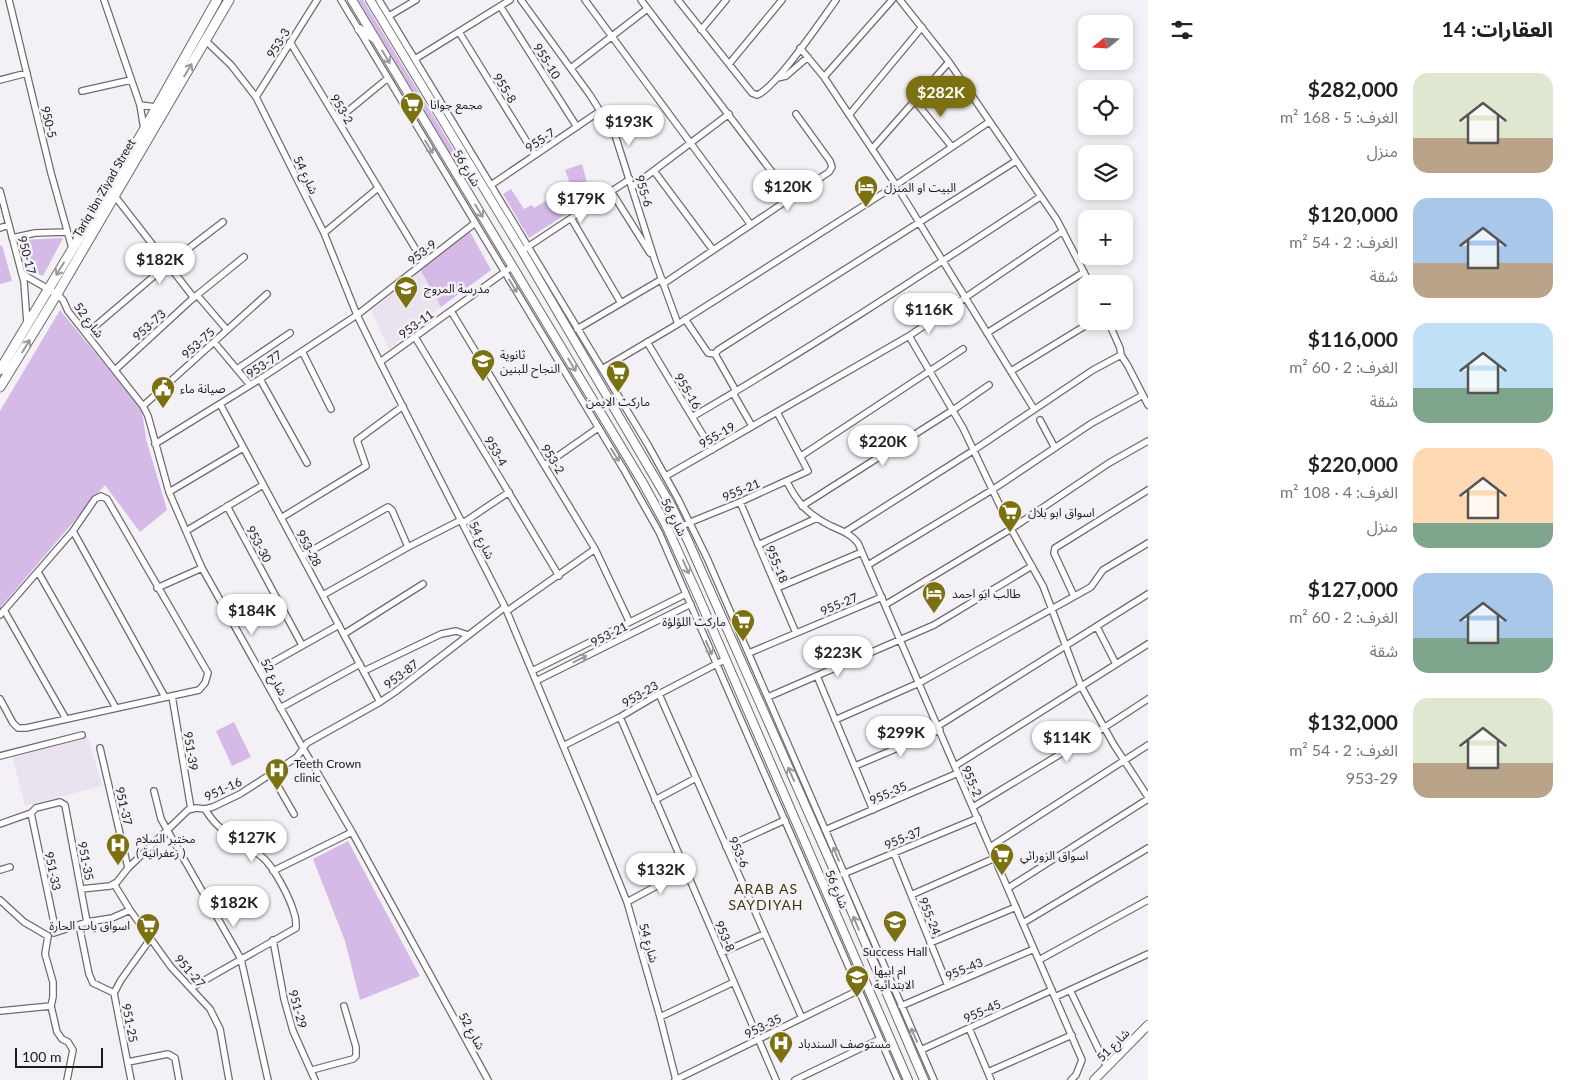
<!DOCTYPE html>
<html lang="ar">
<meta charset="utf-8">
<style>
:root{--surface:#fff;--page:#f2f2f2;--text:#222;--muted:#767676;--accent:#7c7111}
body{margin:0;font-family:Lato,"Noto Sans Arabic",sans-serif;background:var(--page);color:var(--text);direction:rtl;height:100vh;display:flex;flex-direction:column;font-size:19px;white-space:nowrap}
*{box-sizing:border-box;margin:0}
p{font-size:16px;color:var(--muted)}
.icon{flex:none;width:28px;height:28px;fill:none;stroke:currentColor;stroke-width:2;stroke-linecap:round;stroke-linejoin:round}
.map{position:relative;flex:1;overflow:hidden;direction:ltr}
.side{display:flex;flex-direction:column;background:var(--surface);width:425px}
.side>*{flex:none}
.needle{width:32px;rotate:252deg}
.fabs{position:absolute;left:1078px;top:15px;display:grid;gap:10px}
.fabs a{display:grid;place-items:center;width:55px;height:55px;border-radius:10px;background:var(--surface);box-shadow:0 2px 8px #0003;font-size:25px}
.scale{position:absolute;left:15px;bottom:12px;width:88px;box-sizing:border-box;padding-left:5px;border:2px solid #1d1c1d;border-top:0;font-size:14px;line-height:18px;white-space:nowrap;color:#1d1c1d;-webkit-text-stroke:4px #f3f0f6;paint-order:stroke}
.price{position:absolute;translate:-50% -42px;padding:0 11px;border-radius:18px;background:#fff;color:#222;font-size:16px;line-height:32px;filter:drop-shadow(0 1px 2px #0008)}
.price::after{content:'';position:absolute;left:50%;top:30px;width:15px;height:11px;margin-left:-8px;background:inherit;clip-path:polygon(0 0,100% 0,50% 100%)}
.price.active{background:var(--accent);color:#fff}
ul{padding:0;list-style:none}
li{display:flex;align-items:center;gap:15px;height:125px;padding:0 20px}
li span{display:grid;place-items:center;flex:none;width:140px;height:100px;border-radius:15px;color:#555}
li>.icon{margin-inline-start:auto}
span .icon{width:60px;height:60px;fill:#fffc;stroke-width:1}
li b{font-size:21px}
h2{display:flex;justify-content:space-between;align-items:center;height:60px;padding:0 20px;font-size:21px}
main{display:flex;flex:1;min-height:0}
.map>svg:first-child{display:block}
.built{fill:#eae3ef}
.green{fill:#d5b9e7}
.lines{fill:none;stroke-linecap:round;stroke-linejoin:round}
.minor-casing{stroke:#6e6b70;stroke-width:8}
.tertiary-casing{stroke:#6e6b70;stroke-width:10}
.primary-casing{stroke:#6e6b70;stroke-width:11}
.minor{stroke:#fff;stroke-width:5.5}
.tertiary{stroke:#fff;stroke-width:8}
.primary{stroke:#fff;stroke-width:9}
.oneway{stroke:#999}
.labels{text-anchor:middle;dominant-baseline:central;stroke-width:5;stroke-linejoin:round;paint-order:stroke}
.street-label{font-size:12px;fill:#1d1c1d;stroke:#f3f0f6}
.poi-label{font-size:12px;fill:#1d1c1d;stroke:#f3f0f6;text-anchor:start}
.neighbourhood-label{font-size:14px;letter-spacing:1px;fill:#3d380d;stroke:#f3f0f6}
</style>
<main>
<section class="side">
<h2>العقارات: 14<svg class="icon" aria-label="filters" viewBox="0 0 24 24"><path d="M4 7h16M4 17h16"/><circle cx="9" cy="7" r="2"/><circle cx="15" cy="17" r="2"/></svg></h2>
<ul>
<li><span style="background:linear-gradient(#dfe7d0 65%,#b9a48a 0)"><svg class="icon" aria-label="home" viewBox="0 0 24 24"><path d="M3 11l9-7 9 7M6 9v11h12V9"/></svg></span><div><b>$282,000</b><p>الغرف: 5 · 168 m²</p><p>منزل</p></div></li>
<li><span style="background:linear-gradient(#a9c7e8 65%,#b9a48a 0)"><svg class="icon" aria-label="home" viewBox="0 0 24 24"><path d="M3 11l9-7 9 7M6 9v11h12V9"/></svg></span><div><b>$120,000</b><p>الغرف: 2 · 54 m²</p><p>شقة</p></div></li>
<li><span style="background:linear-gradient(#bfe0f5 65%,#7fa58c 0)"><svg class="icon" aria-label="home" viewBox="0 0 24 24"><path d="M3 11l9-7 9 7M6 9v11h12V9"/></svg></span><div><b>$116,000</b><p>الغرف: 2 · 60 m²</p><p>شقة</p></div></li>
<li><span style="background:linear-gradient(#ffd9b3 75%,#7fa58c 0)"><svg class="icon" aria-label="home" viewBox="0 0 24 24"><path d="M3 11l9-7 9 7M6 9v11h12V9"/></svg></span><div><b>$220,000</b><p>الغرف: 4 · 108 m²</p><p>منزل</p></div></li>
<li><span style="background:linear-gradient(#a9c7e8 65%,#7fa58c 0)"><svg class="icon" aria-label="home" viewBox="0 0 24 24"><path d="M3 11l9-7 9 7M6 9v11h12V9"/></svg></span><div><b>$127,000</b><p>الغرف: 2 · 60 m²</p><p>شقة</p></div></li>
<li><span style="background:linear-gradient(#dfe7d0 65%,#b9a48a 0)"><svg class="icon" aria-label="home" viewBox="0 0 24 24"><path d="M3 11l9-7 9 7M6 9v11h12V9"/></svg></span><div><b>$132,000</b><p>الغرف: 2 · 54 m²</p><p>953-29</p></div></li>
</ul>
</section>
<div class="map">
<svg width="1148" height="1080" viewBox="0 0 1148 1080">
<rect width="100%" height="100%" fill="#f3f0f6"/>
<path class="built" d="M 420,269 L 441,307 L 389,349 L 371,311 Z
M 88,736 L 102,786 L 25,806 L 12,755 Z"/>
<path class="green" d="M 358,0 L 363,0 L 470,177 L 473,184 L 469,183 L 466,180 Z
M 582,164 L 591,198 L 529,238 L 503,194 L 511,189 L 524,209 L 532,205 L 534,208 L 571,186 L 565,170 Z
M 469,230 L 491,270 L 441,307 L 420,269 Z
M 63,238 L 43,276 L 27,269 L 22,240 Z
M 2,245 L 12,281 L 0,284 L 0,246 Z
M 60,310 L 142,410 L 146,439 L 167,510 L 140,532 L 105,485 L 0,608 L 0,411 Z
M 234,722 L 251,757 L 232,766 L 216,731 Z
M 348,841 L 420,976 L 360,1000 L 345,941 L 313,859 Z"/>
<g class="lines">
<g class="minor-casing">
<path id="minor" d="M 9,0 L 51,173 L 72,248
M 104,0 L 140,105 L 144,129
M 341,0 L 624,470 L 659,532 L 898,1080
M 379,0 L 648,445 L 678,499 L 707,558 L 934,1080
M 521,0 L 590,95 L 615,135 L 655,261 L 678,324
M 585,0 L 751,225
M 641,0 L 791,197
M 678,0 L 752,93 L 757,95 C 776,88 822,19 836,0
M 900,0 L 949,62 L 1057,220 L 1090,284
M 500,6 L 577,127
M 389,16 L 416,0
M 701,30 L 726,0
M 459,32 L 535,155
M 205,40 L 231,65 L 256,97 L 324,233 L 357,315 L 380,362 L 505,607 L 587,803 L 627,902 L 660,1017 L 676,1080
M 290,42 L 424,263
M 800,48 L 824,77 L 896,185 L 1034,409
M 415,59 L 510,0
M 729,64 L 782,0
M 571,68 L 647,9
M 824,77 L 892,0
M 777,78 L 786,76 L 808,57
M 0,80 L 27,73
M 82,91 L 131,80
M 256,97 L 317,0
M 915,101 L 952,147
M 140,105 L 156,107
M 849,115 L 922,27
M 337,120 L 388,78
M 872,149 L 949,62
M 654,171 L 713,250
M 491,185 L 600,111
M 632,187 L 729,114
M 0,191 L 24,282 L 27,323
M 611,191 L 650,253
M 114,195 L 194,298
M 571,218 L 621,303
M 0,228 L 9,225
M 324,233 L 378,188
M 12,238 L 35,233 L 67,232
M 526,248 L 630,179
M 22,274 L 57,294 L 63,300 L 68,311 L 143,406 L 148,416 L 169,492 L 202,568 L 303,748 L 352,832 L 488,1080
M 663,284 L 829,172 L 832,167 L 830,161 L 796,114
M 197,295 L 227,330
M 451,311 L 595,549 L 629,621
M 685,319 L 708,353 L 715,354
M 1108,321 L 1120,348 L 1121,355 L 1128,366 L 1148,405
M 577,329 L 662,279
M 987,333 L 1084,272
M 86,334 L 167,265 L 223,222
M 909,336 L 963,428 L 1011,529 L 1043,586 L 1081,686 L 1114,745 L 1148,797
M 415,337 L 559,576
M 214,342 L 250,385
M 647,342 L 712,450
M 302,351 L 331,409
M 715,354 L 718,350 L 1016,161
M 715,354 L 736,391
M 380,362 L 513,266
M 237,369 L 290,333
M 602,369 L 678,324 L 896,185 L 989,122
M 115,370 L 191,300 L 244,257
M 1011,371 L 1093,321
M 260,379 L 307,463
M 733,393 L 752,426
M 220,404 L 380,702
M 143,406 L 267,294
M 692,417 C 811,348 926,272 1040,197
M 1040,420 L 1055,448
M 155,444 L 260,379 L 357,315 L 475,223
M 801,456 L 963,349
M 545,465 L 598,428
M 666,476 L 909,336 L 1063,231
M 787,482 C 798,504 809,515 831,526 C 842,531 851,534 858,543 L 1082,1060 L 1076,1075 L 1071,1080
M 169,492 L 243,448
M 740,502 L 796,633
M 227,506 L 302,645
M 802,506 L 953,410 L 989,385
M 281,518 L 366,466 L 357,440 L 403,406
M 463,523 L 509,492
M 681,526 L 740,502 L 808,471 L 777,412
M 73,531 L 165,697
M 186,531 L 263,485
M 845,532 L 974,450 L 1093,370 L 1121,355
M 758,545 L 817,518
M 302,556 L 388,507 L 392,510 L 408,547
M 868,565 L 992,490 L 1092,423 L 1143,395
M 38,572 L 116,708
M 157,588 L 202,568
M 777,588 L 862,552
M 323,595 L 408,547 L 461,520
M 1074,596 L 1054,553 L 1055,548 L 1148,490
M 885,605 L 1011,529 L 1109,463 L 1148,441
M 4,610 L 66,719
M 507,611 L 595,549
M 0,615 L 73,531 L 95,499 L 101,496 L 107,499 L 208,673 L 205,683 L 199,690 L 26,728 L 18,728 L 13,723 L 0,699
M 1097,627 L 1116,664
M 344,634 L 423,584
M 749,653 L 882,597
M 259,670 L 339,625
M 364,671 L 441,634 L 456,631 L 468,635
M 532,671 L 686,594
M 817,676 L 873,810
M 536,681 L 691,604
M 659,694 L 802,1018
M 172,696 L 191,809
M 768,697 L 934,625 L 1032,566
M 280,708 L 360,664
M 620,717 L 776,1080
M 835,720 L 919,683 L 1091,587 L 1103,570 L 1148,543
M 938,726 L 1148,594
M 563,746 L 620,717 L 659,694 L 726,659
M 100,748 L 128,868
M 0,756 L 82,735
M 855,766 L 940,730
M 955,766 L 1148,644
M 271,774 L 294,814
M 154,791 L 161,819 L 241,959 L 268,1080
M 655,800 L 696,778
M 973,807 L 1105,727 L 1148,699
M 31,813 L 56,932
M 0,824 L 31,813 L 36,808 L 60,802 L 65,805 L 87,922
M 825,830 L 958,773
M 726,847 L 785,820
M 990,847 L 1148,745
M 894,853 L 948,986
M 0,870 L 10,867
M 273,871 L 352,832
M 843,874 L 978,818
M 114,884 L 130,910 L 171,967 L 210,1009 L 220,1029 L 229,1080
M 1008,888 L 1148,799
M 81,889 L 110,886 L 117,882 L 128,868 L 188,810 L 196,808 L 205,809 L 213,807 L 240,794 L 297,757 L 307,743 L 380,702 L 395,692 L 505,607
M 911,895 L 995,858
M 0,900 L 24,922 L 48,936
M 627,902 L 686,870
M 1023,923 L 1148,848
M 79,925 L 89,974 L 93,983 L 114,993 L 131,1080
M 54,933 L 87,922 L 112,918 L 130,910
M 48,936 L 45,954 L 53,982 L 53,997 L 51,1006 L 57,1032 L 62,1039 L 68,1042 L 73,1050 L 67,1080
M 273,940 L 284,999 L 293,1031 L 315,1080
M 930,943 L 1016,907
M 721,953 L 764,934
M 1039,960 L 1148,900
M 191,988 L 296,928 C 296,923 296,917 294,913 C 290,898 273,865 261,856 C 240,841 218,832 205,809
M 1070,990 L 1107,1067
M 114,993 L 121,980 L 151,938
M 1055,997 L 1148,954
M 901,1006 L 1034,949
M 0,1011 L 51,1006
M 660,1017 L 734,982
M 969,1028 L 991,1080
M 921,1050 L 1052,990
M 128,1062 L 168,1054 L 175,1058 L 179,1080
M 312,1070 L 353,1059 L 356,1056 L 356,1047 L 344,1006
M 988,1072 L 1072,1035
M 675,1080 L 859,990
M 795,1080 L 880,1039"/>
</g>
<g class="tertiary-casing">
<path id="tertiary" d="M 352,0 L 643,483 L 666,525 L 699,598 L 908,1080
M 370,0 L 522,251 L 672,507 L 689,543 L 837,877 L 924,1080
M 359,29 L 374,38
M 1094,1080 L 1148,1025"/>
</g>
<g class="primary-casing">
<path id="primary" d="M 0,370 L 144,130 L 217,0
M 0,387 L 57,294 L 229,0"/>
</g>
<use href="#minor" class="minor"/>
<use href="#tertiary" class="tertiary"/>
<use href="#primary" class="primary"/>
</g>
<defs><path id="oneway-shaft" d="M-6 0H5M1.5-3L5.5 0L1.5 3" fill="none" stroke-width="1.6" stroke-linecap="round" stroke-linejoin="round" transform="scale(1.25)"/></defs>
<g class="oneway">
<use href="#oneway-shaft" transform="translate(386 57) rotate(59)"/>
<use href="#oneway-shaft" transform="translate(188 70) rotate(-59)"/>
<use href="#oneway-shaft" transform="translate(429 147) rotate(59)"/>
<use href="#oneway-shaft" transform="translate(479 211) rotate(59)"/>
<use href="#oneway-shaft" transform="translate(60 269) rotate(121)"/>
<use href="#oneway-shaft" transform="translate(513 286) rotate(59)"/>
<use href="#oneway-shaft" transform="translate(26 346) rotate(-59)"/>
<use href="#oneway-shaft" transform="translate(572 365) rotate(59)"/>
<use href="#oneway-shaft" transform="translate(615 455) rotate(58)"/>
<use href="#oneway-shaft" transform="translate(686 567) rotate(66)"/>
<use href="#oneway-shaft" transform="translate(709 648) rotate(67)"/>
<use href="#oneway-shaft" transform="translate(580 659) rotate(-27)"/>
<use href="#oneway-shaft" transform="translate(791 774) rotate(-114)"/>
<use href="#oneway-shaft" transform="translate(836 854) rotate(-113)"/>
<use href="#oneway-shaft" transform="translate(856 923) rotate(-113)"/>
<use href="#oneway-shaft" transform="translate(914 1035) rotate(-114)"/>
</g>
<defs>
<g id="supermarket-pin" transform="scale(1.25)"><path d="M0 17L-7.5 6A9.5 9.5 0 1 1 7.5 6Z" fill="#7c7111" stroke="#f3f0f6"/><path d="M-6-5.5h2.5l.6 2H6L4.5 2H-2.5L-4.4-4H-6ZM-1.5 3.2a1.3 1.3 0 1 0 .1 0ZM3 3.2a1.3 1.3 0 1 0 .1 0Z" fill="#fff"/></g>
<g id="hotel-pin" transform="scale(1.25)"><path d="M0 17L-7.5 6A9.5 9.5 0 1 1 7.5 6Z" fill="#7c7111" stroke="#f3f0f6"/><path d="M-6-4.5h1.5V1H6V5H4.5V3h-9V5H-6ZM-4 0a1.8 1.8 0 1 1 3.6 0ZM.5 0V-2.5h3Q6-2.5 6 0Z" fill="#fff"/></g>
<g id="school-pin" transform="scale(1.25)"><path d="M0 17L-7.5 6A9.5 9.5 0 1 1 7.5 6Z" fill="#7c7111" stroke="#f3f0f6"/><path d="M0-5L7-2L0 1L-7-2ZM-4 1L0 2.5L4 1V4Q0 6-4 4Z" fill="#fff"/></g>
<g id="civic-pin" transform="scale(1.25)"><path d="M0 17L-7.5 6A9.5 9.5 0 1 1 7.5 6Z" fill="#7c7111" stroke="#f3f0f6"/><path d="M-.6-6.5H3V-4.5H.6V-3L4-1V1h2V6H-6V1h2V-1L-.6-3ZM-1.2 2.5V6h2.4V2.5Z" fill="#fff"/></g>
<g id="hospital-pin" transform="scale(1.25)"><path d="M0 17L-7.5 6A9.5 9.5 0 1 1 7.5 6Z" fill="#7c7111" stroke="#f3f0f6"/><path d="M-5-5h3v3.5h4V-5h3V5h-3V1.5h-4V5h-3Z" fill="#fff"/></g>
</defs>
<g fill-rule="evenodd">
<use href="#supermarket-pin" x="412" y="104"/>
<use href="#hotel-pin" x="866" y="187"/>
<use href="#school-pin" x="406" y="288"/>
<use href="#school-pin" x="483" y="361"/>
<use href="#supermarket-pin" x="618" y="372"/>
<use href="#civic-pin" x="163" y="388"/>
<use href="#supermarket-pin" x="1010" y="512"/>
<use href="#hotel-pin" x="934" y="593"/>
<use href="#supermarket-pin" x="743" y="621"/>
<use href="#hospital-pin" x="277" y="770"/>
<use href="#hospital-pin" x="118" y="845"/>
<use href="#supermarket-pin" x="1002" y="855"/>
<use href="#school-pin" x="895" y="922"/>
<use href="#supermarket-pin" x="148" y="925"/>
<use href="#school-pin" x="857" y="977"/>
<use href="#hospital-pin" x="781" y="1043"/>
</g>
<g class="labels">
<g class="street-label">
<text transform="translate(278 43) rotate(-58)">953-3</text>
<text transform="translate(547 61) rotate(58)">955-10</text>
<text transform="translate(505 88) rotate(58)">955-8</text>
<text transform="translate(342 109) rotate(59)">953-2</text>
<text transform="translate(49 122) rotate(76)">950-5</text>
<text transform="translate(540 140) rotate(-34)">955-7</text>
<text transform="translate(467 168) rotate(59)">شارع 56</text>
<text transform="translate(306 175) rotate(64)">شارع 54</text>
<text transform="translate(104 188) rotate(-60)">Tariq ibn Ziyad Street</text>
<text transform="translate(644 191) rotate(73)">955-6</text>
<text transform="translate(422 252) rotate(-38)">953-9</text>
<text transform="translate(27 255) rotate(75)">950-17</text>
<text transform="translate(89 320) rotate(53)">شارع 52</text>
<text transform="translate(416 324) rotate(-36)">953-11</text>
<text transform="translate(149 325) rotate(-42)">953-73</text>
<text transform="translate(198 343) rotate(-42)">953-75</text>
<text transform="translate(264 364) rotate(-33)">953-77</text>
<text transform="translate(688 391) rotate(59)">955-16</text>
<text transform="translate(717 435) rotate(-30)">955-19</text>
<text transform="translate(496 451) rotate(59)">953-4</text>
<text transform="translate(553 459) rotate(58)">953-2</text>
<text transform="translate(741 490) rotate(-23)">955-21</text>
<text transform="translate(674 517) rotate(63)">شارع 56</text>
<text transform="translate(482 540) rotate(63)">شارع 54</text>
<text transform="translate(259 544) rotate(62)">953-30</text>
<text transform="translate(309 548) rotate(62)">953-28</text>
<text transform="translate(777 564) rotate(67)">955-18</text>
<text transform="translate(839 604) rotate(-23)">955-27</text>
<text transform="translate(609 634) rotate(-27)">953-21</text>
<text transform="translate(401 674) rotate(-37)">953-87</text>
<text transform="translate(274 677) rotate(61)">شارع 52</text>
<text transform="translate(640 694) rotate(-30)">953-23</text>
<text transform="translate(191 751) rotate(81)">951-39</text>
<text transform="translate(972 781) rotate(67)">955-2</text>
<text transform="translate(223 789) rotate(-25)">951-16</text>
<text transform="translate(888 793) rotate(-24)">955-35</text>
<text transform="translate(124 806) rotate(77)">951-37</text>
<text transform="translate(903 838) rotate(-23)">955-37</text>
<text transform="translate(739 852) rotate(66)">953-6</text>
<text transform="translate(86 861) rotate(79)">951-35</text>
<text transform="translate(53 871) rotate(78)">951-33</text>
<text transform="translate(837 889) rotate(67)">شارع 56</text>
<text transform="translate(930 916) rotate(68)">955-24</text>
<text transform="translate(725 936) rotate(67)">953-8</text>
<text transform="translate(649 943) rotate(74)">شارع 54</text>
<text transform="translate(964 969) rotate(-23)">955-43</text>
<text transform="translate(190 971) rotate(49)">951-27</text>
<text transform="translate(298 1009) rotate(75)">951-29</text>
<text transform="translate(982 1011) rotate(-24)">955-45</text>
<text transform="translate(130 1023) rotate(79)">951-25</text>
<text transform="translate(763 1026) rotate(-26)">953-35</text>
<text transform="translate(472 1031) rotate(61)">شارع 52</text>
<text transform="translate(1113 1045) rotate(-45)">شارع 51</text>
</g>
<g class="poi-label">
<text x="430" y="104">مجمع جوانا</text>
<text x="884" y="187">البيت او المنزل</text>
<text x="424" y="288">مدرسة المروج</text>
<text x="500" y="354">ثانوية<tspan x="500" dy="14">النجاح للبنين</tspan></text>
<text x="180" y="388">صيانة ماء</text>
<text x="618" y="401" text-anchor="middle">ماركت الايمن</text>
<text x="1028" y="512">اسواق ابو بلال</text>
<text x="952" y="593">طالب ابو احمد</text>
<text x="726" y="621" text-anchor="end">ماركت اللؤلؤة</text>
<text x="294" y="763">Teeth Crown<tspan x="294" dy="14">clinic</tspan></text>
<text x="136" y="838">مختبر السلام<tspan x="136" dy="14">( زعفرانية )</tspan></text>
<text x="1020" y="855">اسواق الزورائي</text>
<text x="130" y="925" text-anchor="end">اسواق باب الحارة</text>
<text x="895" y="951" text-anchor="middle">Success Hall</text>
<text x="874" y="970">ام ابيها<tspan x="874" dy="14">الابتدائية</tspan></text>
<text x="798" y="1043">مستوصف السندباد</text>
</g>
<g class="neighbourhood-label">
<text x="766" y="888">ARAB AS<tspan x="766" dy="16">SAYDIYAH</tspan></text>
</g>
</g>
</svg>
<div class="fabs">
<a><svg class="needle" viewBox="-14 -14 28 28"><path d="M0-13l5 13h-10z" fill="#e53935"/><path d="M0 13l5-13h-10z" fill="#767676"/></svg></a>
<a><svg class="icon" aria-label="locate" viewBox="0 0 24 24"><circle cx="12" cy="12" r="6"/><path d="M12 2v4M12 18v4M2 12h4M18 12h4"/></svg></a>
<a><svg class="icon" aria-label="layers" viewBox="0 0 24 24"><path d="M12 4l9 5-9 5-9-5zM3 14l9 5 9-5"/></svg></a>
<a>+</a>
<a>−</a>
</div>
<div class="scale">100 m</div>
<b class="price active" style="left:941px;top:118px">$282K</b>
<b class="price" style="left:629px;top:147px">$193K</b>
<b class="price" style="left:788px;top:212px">$120K</b>
<b class="price" style="left:581px;top:224px">$179K</b>
<b class="price" style="left:160px;top:285px">$182K</b>
<b class="price" style="left:929px;top:335px">$116K</b>
<b class="price" style="left:883px;top:467px">$220K</b>
<b class="price" style="left:252px;top:636px">$184K</b>
<b class="price" style="left:838px;top:678px">$223K</b>
<b class="price" style="left:901px;top:758px">$299K</b>
<b class="price" style="left:1067px;top:763px">$114K</b>
<b class="price" style="left:252px;top:863px">$127K</b>
<b class="price" style="left:661px;top:895px">$132K</b>
<b class="price" style="left:234px;top:928px">$182K</b>
</div>
</main>
